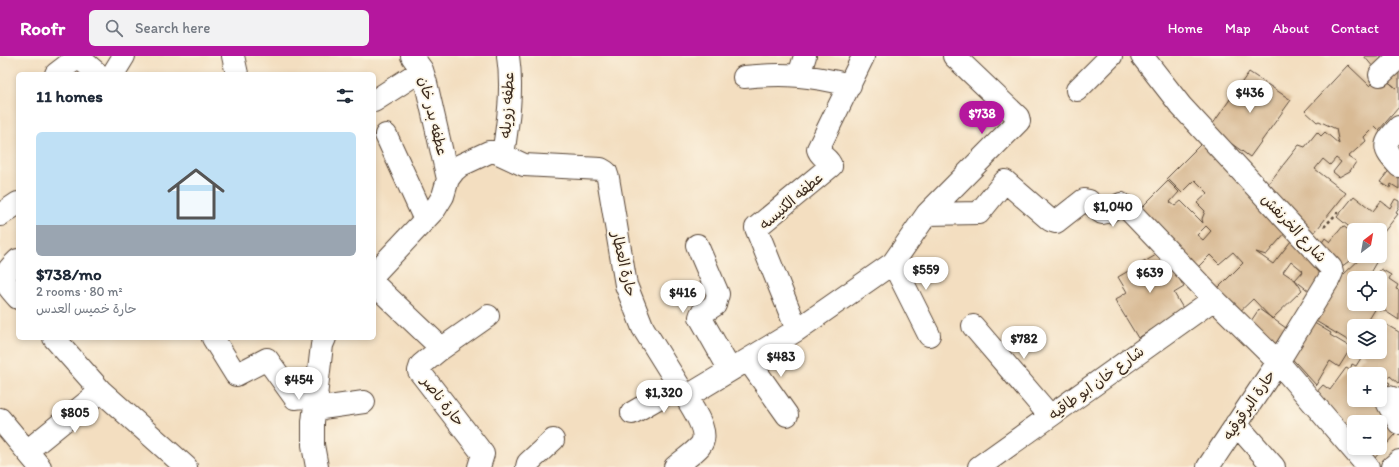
<!DOCTYPE html>
<meta charset="utf-8">
<style>
:root{--surface:#fff;--page:#f2f2f3;--text:#1f2937;--muted:#747a83;--line:#e0e1e3;--accent:#b5179e}
body{margin:0;font-family:Itim,"Playpen Sans Arabic",sans-serif;background:var(--page);color:var(--text);height:100vh;display:flex;flex-direction:column;font-size:15px;white-space:nowrap}
*{box-sizing:border-box;margin:0}
p{font-size:13px;color:var(--muted)}
.icon{flex:none;width:22px;height:22px;fill:none;stroke:currentColor;stroke-width:2;stroke-linecap:round;stroke-linejoin:round}
.map{position:relative;flex:1;overflow:hidden}
.panel{position:absolute;left:16px;top:16px;width:360px;height:268px;display:flex;flex-direction:column;background:var(--surface);border-radius:6px;box-shadow:0 2px 6px #0003}
.panel>*{flex:none}
.needle{width:26px;rotate:31deg}
.tools{position:absolute;left:1347px;top:167px;display:grid;gap:8px}
.tools a{display:grid;place-items:center;width:40px;height:40px;border-radius:6px;background:var(--surface);box-shadow:0 2px 6px #0003;font-size:20px}
.price{position:absolute;translate:-50% -34px;padding:0 9px;border-radius:14px;background:#fff;color:#222;font-size:13px;line-height:26px;filter:drop-shadow(0 1px 2px #0008)}
.price::after{content:'';position:absolute;left:50%;top:24px;width:12px;height:9px;margin-left:-6px;background:inherit;clip-path:polygon(0 0,100% 0,50% 100%)}
.price.on{background:var(--accent);color:#fff}
ul{padding:0;list-style:none}
li{display:grid;align-content:center;gap:8px;height:212px;padding:0 20px}
li+li{border-top:1px solid var(--line)}
li span{display:grid;place-items:center;height:124px;border-radius:6px;color:#555}
li>.icon{margin-inline-start:auto}
span .icon{width:72px;height:72px;fill:#fffc;stroke-width:1}
li b{font-size:17px}
h2{display:flex;justify-content:space-between;align-items:center;height:48px;padding:0 20px;font-size:17px}
header{display:flex;align-items:center;gap:24px;box-sizing:border-box;height:56px;padding:0 20px;background:var(--accent);color:#fff}
header strong{font-size:19px}
nav{display:flex;gap:22px;margin-inline-start:auto;font-size:14px}
.search{width:280px;height:36px;background:var(--page);display:flex;align-items:center;gap:10px;box-sizing:border-box;padding:0 14px;border-radius:6px;color:var(--muted);font-size:15px}
.map>svg:first-child{display:block}
.building{fill:#d8ba94;fill-rule:evenodd}
.lines{fill:none;stroke-linecap:round;stroke-linejoin:round}
.street-casing{stroke:#574536;stroke-width:24}
.path{stroke:#574536;stroke-width:2.5;stroke-dasharray:3 3;stroke-linecap:butt}
.street{stroke:#fff;stroke-width:22}
.labels{text-anchor:middle;dominant-baseline:central;stroke-width:3.5;stroke-linejoin:round;paint-order:stroke}
.street-label{font-size:15px;fill:#3b2a1e;stroke:#fcf5e5}
</style>
<header>
<strong>Roofr</strong>
<div class="search"><svg class="icon" aria-label="search" viewBox="0 0 24 24"><circle cx="10" cy="10" r="6"/><path d="M15 15l6 6"/></svg>Search here</div>
<nav><a>Home</a><a>Map</a><a>About</a><a>Contact</a></nav>
</header>
<div class="map">
<svg width="1399" height="411" viewBox="0 0 1399 411">
<rect width="100%" height="100%" fill="#fcf5e5"/>
<filter id="ink" filterUnits="userSpaceOnUse"><feTurbulence type="fractalNoise" baseFrequency=".025" numOctaves="2"/><feDisplacementMap in="SourceGraphic" scale="8" xChannelSelector="R" yChannelSelector="G"/><feConvolveMatrix kernelMatrix="1 2 1 2 8 2 1 2 1" color-interpolation-filters="sRGB"/></filter>
<filter id="wash" filterUnits="userSpaceOnUse"><feTurbulence type="fractalNoise" baseFrequency=".012" numOctaves="4" result="noise"/><feDisplacementMap in="SourceGraphic" scale="16" xChannelSelector="R" yChannelSelector="G"/><feGaussianBlur stdDeviation="0.9" result="paint"/><feColorMatrix in="noise" values="0 0 0 0 0 0 0 0 0 0 0 0 0 0 0 0 0 1.4 0 .05"/><feComposite in="paint" operator="in"/></filter>
<g filter="url(#wash)">
<rect width="100%" height="100%" fill="#f3dec0"/>
<g id="blocks">
<path class="building" d="M 1364,0 L 1396,0 L 1378,17 Z
M 1399,7 L 1399,51 L 1379,74 L 1375,70 L 1364,81 L 1366,85 L 1348,101 L 1356,106 L 1350,115 L 1339,121 L 1333,116 L 1341,106 L 1336,102 L 1330,109 L 1323,103 L 1315,113 L 1346,137 L 1314,177 L 1261,137 L 1299,89 L 1305,91 L 1317,76 L 1321,80 L 1325,76 L 1339,88 L 1336,73 L 1319,65 L 1317,66 L 1305,55 L 1348,9 L 1370,30 L 1380,19 L 1396,32 L 1385,23 Z
M 1249,16 L 1291,44 L 1250,101 L 1210,72 Z
M 1204,85 L 1287,175 L 1266,199 L 1256,196 L 1273,208 L 1291,185 L 1328,213 L 1310,236 L 1295,224 L 1303,215 L 1291,205 L 1283,216 L 1295,224 L 1302,234 L 1272,263 L 1253,243 L 1235,260 L 1213,237 L 1243,207 L 1233,196 L 1219,208 L 1210,199 L 1193,216 L 1135,158 L 1168,125 L 1179,136 L 1170,146 L 1175,150 L 1181,145 L 1203,167 L 1202,163 L 1205,155 L 1197,147 L 1208,137 L 1195,124 L 1182,137 L 1167,122 ZM 1206,170 L 1211,175 L 1203,184 L 1197,179 Z
M 1394,108 L 1399,111 L 1399,133 L 1391,128 L 1390,132 L 1380,126 Z
M 1354,140 L 1373,155 L 1381,145 L 1390,152 L 1395,143 L 1399,145 L 1399,152 L 1396,157 L 1398,158 L 1380,181 L 1380,174 L 1353,174 L 1337,161 Z
M 1343,170 L 1354,178 L 1354,200 L 1356,200 L 1341,211 L 1321,188 L 1325,182 L 1330,186 Z
M 1163,195 L 1184,231 L 1174,237 L 1184,254 L 1138,282 L 1115,244 L 1127,236 L 1118,221 Z
M 1363,200 L 1378,200 L 1378,203 L 1367,222 L 1354,222 L 1354,248 L 1380,248 L 1380,222 L 1375,222 L 1381,213 L 1391,219 L 1389,223 L 1398,229 L 1396,233 L 1399,234 L 1399,264 L 1382,253 L 1381,255 L 1376,252 L 1365,270 L 1354,270 L 1354,278 L 1349,285 L 1309,261 L 1324,237 Z
M 1259,253 L 1286,272 L 1272,293 L 1245,274 Z
M 1311,265 L 1331,277 L 1330,279 L 1352,292 L 1354,289 L 1354,296 L 1358,296 L 1356,299 L 1349,295 L 1339,311 L 1330,305 L 1316,329 L 1286,296 Z
M 1385,268 L 1399,276 L 1399,328 L 1390,320 L 1386,325 L 1390,327 L 1380,343 L 1380,318 L 1354,318 L 1354,344 L 1379,344 L 1392,366 L 1387,370 L 1395,379 L 1373,404 L 1362,392 L 1380,392 L 1380,366 L 1354,366 L 1354,384 L 1312,341 L 1323,329 L 1330,334 L 1346,312 L 1350,314 L 1352,308 L 1356,310 L 1361,302 L 1366,300 L 1362,296 L 1380,296 L 1380,275 Z"/>
</g>
</g>
<g filter="url(#ink)">
<use href="#blocks" fill-opacity="0" stroke="#574536" stroke-width="1"/>
<g class="lines">
<g class="street-casing">
<path id="street" d="M 77,0 L 98,18
M 233,0 L 237,18
M 412,0 L 422,14 L 426,27 L 448,123
M 1142,0 L 1181,50 L 1331,212 L 1332,216 L 1329,223 L 1278,306 L 1368,411
M 56,18 L 78,1
M 113,18 L 124,0
M 799,19 L 805,0
M 1380,19 L 1399,1
M 744,21 C 785,17 809,19 850,29
M 1077,34 L 1111,0
M 374,45 L 422,14
M 1399,71 C 1382,89 1382,92 1399,110
M 386,79 L 425,164
M 503,99 C 508,66 513,33 508,0
M 927,158 L 979,157 L 1005,125 L 1050,164 L 1056,166 L 1084,144 L 1089,145 L 1102,157 L 1107,156 L 1121,148 L 1127,152 L 1214,243 L 1278,306 L 1208,411
M 0,159 L 18,147
M 697,189 L 718,238 L 715,249 L 701,258 L 700,261 L 730,314
M 18,204 C 0,221 2,224 18,242
M 893,207 L 929,279
M 374,218 L 435,153 L 443,140 L 448,123 L 454,115 L 461,109 L 489,96 L 496,96 L 524,109 L 601,113 L 606,116 L 608,122 L 626,229 L 643,272 L 686,341
M 374,228 L 437,288 L 438,295 L 421,309 L 419,315 L 483,398 L 479,411
M 973,270 L 1050,360
M 797,274 L 756,172 L 831,110 C 829,102 820,101 818,93 L 863,1
M 54,282 L 101,335 L 186,411
M 213,282 L 236,319 L 267,303 L 295,342 L 317,339
M 438,295 L 488,260
M 748,304 L 787,359
M 1399,344 L 1389,341 L 1388,348 L 1399,367
M 315,353 L 364,346
M 632,357 L 679,330
M 0,363 L 40,411
M 1236,368 L 1274,411
M 27,395 L 101,335
M 317,411 L 313,389 L 313,366 L 322,289 L 325,282
M 527,411 L 528,407 L 553,384
M 675,411 C 683,404 693,398 700,390 C 711,377 693,354 686,341 L 797,274 L 893,207 L 927,158 L 1019,65 L 1018,61 L 954,0
M 979,411 L 1214,243
M 1392,411 L 1399,405"/>
</g>
<path class="path" d="M 1324,171 L 1339,155"/>
<use href="#street" class="street"/>
</g>
</g>
<g class="labels">
<g class="street-label">
<text transform="translate(507 49) rotate(-87)">عطفه زويله</text>
<text transform="translate(433 60) rotate(76)">عطفه بدر خان</text>
<text transform="translate(791 145) rotate(-41)">عطفه الكنيسه</text>
<text transform="translate(1294 172) rotate(47)">شارع الخرنفش</text>
<text transform="translate(624 208) rotate(77)">حارة العطار</text>
<text transform="translate(1096 327) rotate(-36)">شارع خان ابو طاقيه</text>
<text transform="translate(443 345) rotate(52)">حارة ناصر</text>
<text transform="translate(1249 349) rotate(-56)">حارة البرقوقيه</text>
</g>
</g>
</svg>
<div class="tools">
<a><svg class="needle" viewBox="-14 -14 28 28"><path d="M0-13l5 13h-10z" fill="#e53935"/><path d="M0 13l5-13h-10z" fill="#747a83"/></svg></a>
<a><svg class="icon" aria-label="locate" viewBox="0 0 24 24"><circle cx="12" cy="12" r="6"/><path d="M12 2v4M12 18v4M2 12h4M18 12h4"/></svg></a>
<a><svg class="icon" aria-label="layers" viewBox="0 0 24 24"><path d="M12 4l9 5-9 5-9-5zM3 14l9 5 9-5"/></svg></a>
<a>+</a>
<a>−</a>
</div>
<b class="price" style="left:1250px;top:58px">$436</b>
<b class="price on" style="left:982px;top:79px">$738</b>
<b class="price" style="left:1113px;top:172px">$1,040</b>
<b class="price" style="left:926px;top:235px">$559</b>
<b class="price" style="left:1150px;top:238px">$639</b>
<b class="price" style="left:683px;top:258px">$416</b>
<b class="price" style="left:1024px;top:304px">$782</b>
<b class="price" style="left:781px;top:322px">$483</b>
<b class="price" style="left:299px;top:345px">$454</b>
<b class="price" style="left:664px;top:358px">$1,320</b>
<b class="price" style="left:75px;top:378px">$805</b>
<section class="panel">
<h2>11 homes<svg class="icon" aria-label="filters" viewBox="0 0 24 24"><path d="M4 7h16M4 17h16"/><circle cx="9" cy="7" r="2"/><circle cx="15" cy="17" r="2"/></svg></h2>
<ul>
<li><span style="background:linear-gradient(#bfe0f5 75%,#9aa5b1 0)"><svg class="icon" aria-label="home" viewBox="0 0 24 24"><path d="M3 11l9-7 9 7M6 9v11h12V9"/></svg></span><div><b>$738/mo</b><p>2 rooms · 80 m²</p><p>حارة خميس العدس</p></div></li>
</ul>
</section>
</div>
